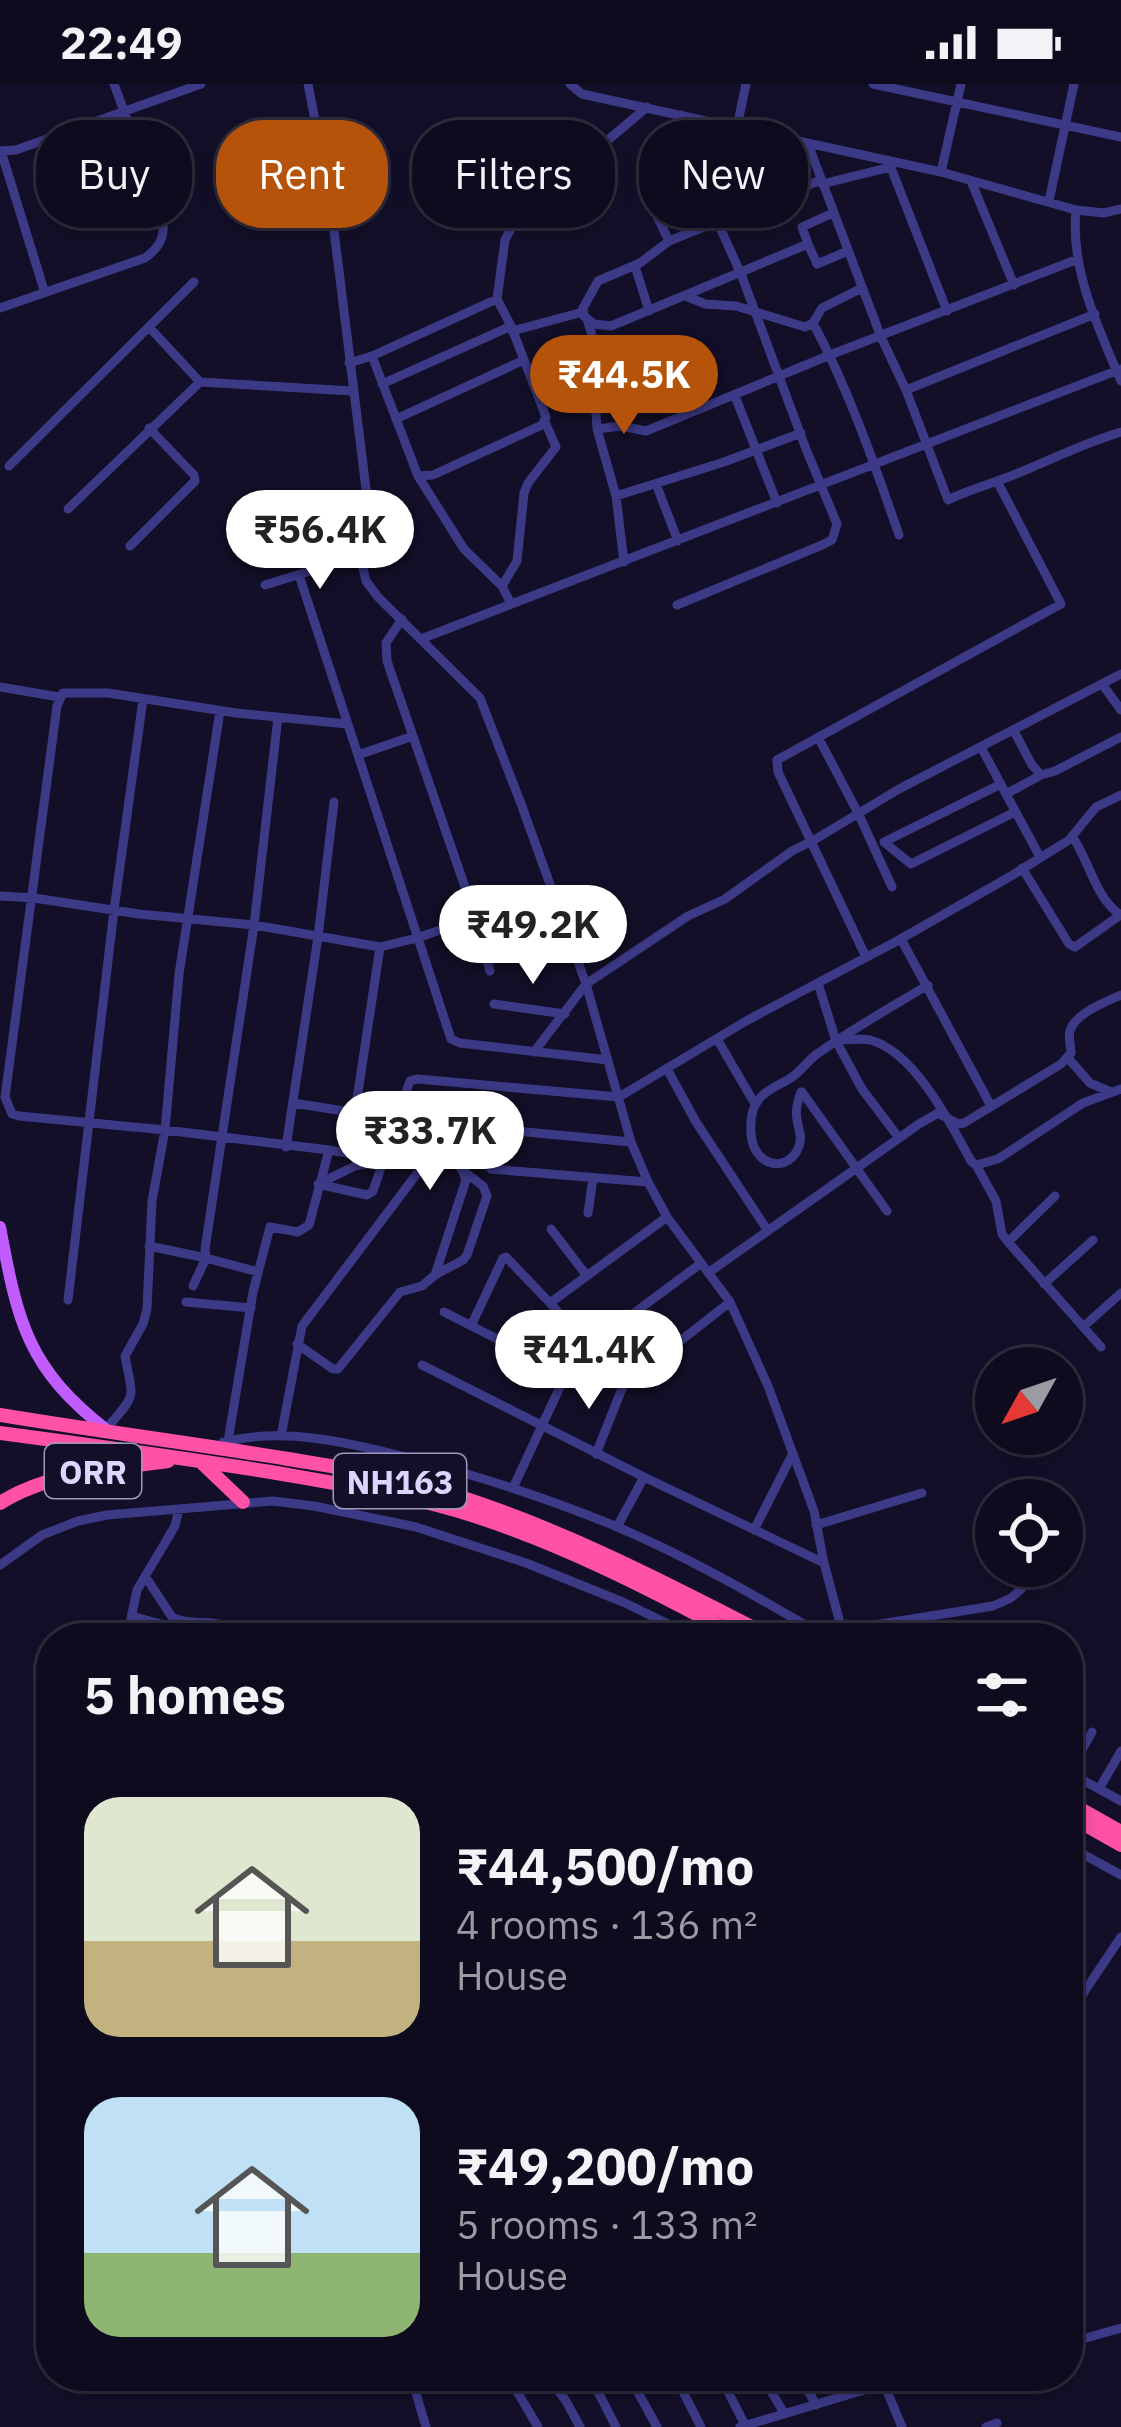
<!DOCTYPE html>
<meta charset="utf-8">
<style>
:root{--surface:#0e0b1e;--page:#171427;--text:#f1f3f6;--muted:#9b9ba4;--line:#2e2b3c;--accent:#b45309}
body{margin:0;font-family:"IBM Plex Sans",sans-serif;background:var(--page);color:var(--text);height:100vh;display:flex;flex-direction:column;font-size:45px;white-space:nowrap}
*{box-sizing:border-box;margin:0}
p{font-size:39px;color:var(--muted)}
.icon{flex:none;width:66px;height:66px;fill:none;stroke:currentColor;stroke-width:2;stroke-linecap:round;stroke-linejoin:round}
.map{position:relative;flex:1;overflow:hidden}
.details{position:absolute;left:36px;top:1539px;width:1047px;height:768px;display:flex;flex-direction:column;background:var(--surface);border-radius:48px;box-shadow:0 6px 18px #0003,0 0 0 3px var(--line)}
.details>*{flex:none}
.banner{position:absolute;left:36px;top:36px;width:1050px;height:108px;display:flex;gap:24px}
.needle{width:78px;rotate:230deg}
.controls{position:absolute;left:975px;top:1263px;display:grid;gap:24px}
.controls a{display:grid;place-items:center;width:108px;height:108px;border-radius:50%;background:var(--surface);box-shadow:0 6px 18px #0003,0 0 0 3px var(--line);font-size:60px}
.price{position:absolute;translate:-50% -102px;padding:0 27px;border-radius:42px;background:#fff;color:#222;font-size:39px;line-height:78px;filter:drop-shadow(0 3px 6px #0008)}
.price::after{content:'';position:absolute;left:50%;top:72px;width:36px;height:27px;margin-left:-18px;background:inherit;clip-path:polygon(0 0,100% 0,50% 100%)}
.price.on{background:var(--accent);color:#fff}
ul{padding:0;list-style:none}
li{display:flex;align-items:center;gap:36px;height:300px;padding:0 48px}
li span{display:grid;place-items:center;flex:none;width:336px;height:240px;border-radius:36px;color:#555}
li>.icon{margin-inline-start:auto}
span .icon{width:144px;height:144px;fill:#fffc;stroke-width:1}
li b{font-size:51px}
h2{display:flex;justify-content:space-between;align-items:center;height:144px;padding:0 48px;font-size:51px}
.pill{padding:0 42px;border-radius:48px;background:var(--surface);box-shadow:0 6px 18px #0003,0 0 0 3px var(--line);font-size:42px;line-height:108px}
.pill.on{background:var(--accent);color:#fff}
.status{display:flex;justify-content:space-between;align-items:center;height:84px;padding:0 60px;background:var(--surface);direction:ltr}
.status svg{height:33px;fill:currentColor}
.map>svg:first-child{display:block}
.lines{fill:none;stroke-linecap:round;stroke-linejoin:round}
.minor{stroke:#3c3a87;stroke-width:9}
.major{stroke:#c15dff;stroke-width:12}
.highway{stroke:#ff51a6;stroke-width:14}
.labels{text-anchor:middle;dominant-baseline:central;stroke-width:9;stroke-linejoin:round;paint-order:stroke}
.shield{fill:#130f28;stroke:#9e9abe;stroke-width:3}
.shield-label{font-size:33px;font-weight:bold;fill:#dad6ff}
</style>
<div class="status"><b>22:49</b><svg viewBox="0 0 49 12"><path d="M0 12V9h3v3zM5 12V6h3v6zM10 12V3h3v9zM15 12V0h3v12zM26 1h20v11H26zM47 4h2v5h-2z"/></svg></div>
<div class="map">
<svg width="1121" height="2343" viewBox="0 0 1121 2343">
<rect width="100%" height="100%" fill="#130f28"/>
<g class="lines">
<path class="minor" d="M 308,0 L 330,114 L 367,413 L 361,463 L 362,480 L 366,497 L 378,513 L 480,614 L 520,717 L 586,900 L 631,1058 L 648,1098 L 667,1133 L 730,1218 L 768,1302 L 814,1427 L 824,1479 L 844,1554
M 570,0 L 582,10 L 941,88 L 1076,126 L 1104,129 L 1121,125
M 746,0 L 737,43 L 767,117
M 873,0 L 1121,53
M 808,60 L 881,253 L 906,306 L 948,416 C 966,407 984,402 1003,395 C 1043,380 1080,360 1121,348
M 0,67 L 16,66 L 201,0
M 1,67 L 44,206
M 888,76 L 947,227
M 941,88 L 961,0
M 821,96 L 669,157 L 640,179 L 598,197 L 583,224 L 584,232 L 594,240 L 611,242 L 808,160 L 817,180 L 848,167
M 971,97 L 1014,201
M 822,100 L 891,83
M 1049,117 L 1074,0
M 651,120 L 669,157
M 1076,126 C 1070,184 1098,244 1121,297
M 808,160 L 802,143 L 833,129
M 635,182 L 649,227
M 688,213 L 705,220 L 736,222 L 805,243 L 813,239 L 822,224 L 862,204
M 0,224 L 145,174 C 161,162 166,152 162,131 L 114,0
M 588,238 L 596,265 L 594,299 L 597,345 L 616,412 L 624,478
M 813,239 C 849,306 874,379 899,451
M 149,243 L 200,298
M 512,247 L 583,228
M 372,272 L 418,392 L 433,391 L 542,341 L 546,333 L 511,242 L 497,215 L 505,156 L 517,133 L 647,23
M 349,279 L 372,272 L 497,215
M 382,300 L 511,242
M 906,306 L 1095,230
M 735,312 L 777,419
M 396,335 L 524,276
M 597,345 L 621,342 L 646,347 L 830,271 L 1078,175
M 9,382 L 194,198
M 418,392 L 464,465 L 502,502 L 511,520
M 656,400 L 678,457
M 616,412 L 724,378 L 801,349
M 68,425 L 200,298 L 352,307
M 130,462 L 195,397 L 194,391 L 149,344
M 299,491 L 451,955 L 460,959 L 608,976
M 265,501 L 362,471
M 502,502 L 517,477 L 524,409 L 528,399 L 556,363 L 545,338
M 677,521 L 822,461 L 832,456 L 837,440 L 806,365 L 741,190 L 704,108 L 686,89 L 680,74 L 682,31
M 402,535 L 386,559 L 387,577 L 475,832 L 490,887
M 421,555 L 1121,285
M 1102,600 L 1121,626
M 0,603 L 59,613
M 1014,647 L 1032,681 L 1041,691 L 1055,687 L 1121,653
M 818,653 L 858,729 L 892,803
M 981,663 L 1006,710 L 1041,691
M 358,671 L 413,652
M 1006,710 L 1040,773
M 1072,752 C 1089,776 1096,816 1121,831
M 884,758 L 911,780 L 1015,728
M 884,758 L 1001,700
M 1022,784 L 1069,860 L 1075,863 L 1119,832
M 0,812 L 34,814 L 139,830 L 254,841 L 380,863 L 417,854 L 553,807
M 901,855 L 991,1022
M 866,873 L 778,688 L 777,676 L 1061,520 L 997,397
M 818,899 L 836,957 L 862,1005 L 899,1054
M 494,920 L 565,930
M 717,955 L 755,1020
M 841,956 C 850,956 861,954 870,956 C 914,967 951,1040 971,1077 L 976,1081 L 998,1075 L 1083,1019 L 1121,1005
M 534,968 L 586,900 L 688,832 L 725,815 L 792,767 L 814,756 L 899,705 L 1121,590
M 1068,974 L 1090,999 L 1111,1008
M 667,985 L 696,1038 L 768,1147
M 801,1008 C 798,1017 795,1026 797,1035 C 798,1045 803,1053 799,1062 C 790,1089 754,1085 751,1050 C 750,1038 751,1025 759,1015 C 768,1004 778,1002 789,995 C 800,989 807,977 817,970 C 852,945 890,924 928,901
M 802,1008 L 887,1127
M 293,1019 L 401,1036 L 631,1058
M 355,1028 L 380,863
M 286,1063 L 318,853 L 334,718
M 329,1066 L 165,1046 L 19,1032 L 12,1030 L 5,1013 L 57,622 L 63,609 L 108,609 L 236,629 L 347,640
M 976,1081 L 996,1117 L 1002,1150 L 1008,1158 L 1101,1263
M 491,1085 L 647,1098
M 318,1100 L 367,1111 L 373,1107 L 384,1075
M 318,1100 L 355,1082 L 379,1077
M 588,1129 L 593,1094
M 667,1133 L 550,1219 L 623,1302 L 730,1218
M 551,1145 L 587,1192
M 1008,1158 L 1055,1112
M 149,1162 L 206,1174 L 193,1202
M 258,1188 L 206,1174 L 205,1165 L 254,841 L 278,633
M 708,1189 L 919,1040 L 938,1029 L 958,1040 L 964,1039 L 1061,980 L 1071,969 C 1071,962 1068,954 1070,947 C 1075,929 1106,918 1121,911
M 435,1191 L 463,1176 L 467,1171 L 487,1112 L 483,1102 L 466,1089
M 1044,1200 L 1093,1156
M 68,1216 L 114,826 L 143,615
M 186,1218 L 251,1224
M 444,1228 L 566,1290
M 471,1242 L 503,1174 L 506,1173 L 550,1219
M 1083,1243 L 1121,1209
M 422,1281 L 644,1393
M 106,1345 C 138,1308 133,1317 125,1272 L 143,1240 L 147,1225 L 152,1117 L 165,1046 L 179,890 L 220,627
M 281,1352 L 302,1242 L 431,1071 C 448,1062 461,1081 466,1096 L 435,1191 L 422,1202 L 400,1208 L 338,1285 L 333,1285 L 297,1260
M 228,1357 L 253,1208 L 270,1143 L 298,1148 L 309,1141 L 329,1066 L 384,1075 L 396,1066 L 407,1005 L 410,997 L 417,995 L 619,1013 L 746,937 L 897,857 L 1011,792 L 1069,756 L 1096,723 L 1121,711
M 223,1358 C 283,1343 347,1358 405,1373 C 476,1391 547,1414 615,1442 C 689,1473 759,1514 828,1554
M 596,1370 L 623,1302
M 513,1404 L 566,1290 L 587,1264 L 700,1180
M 816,1441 L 922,1409
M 617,1443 L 644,1393 L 824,1479
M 754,1446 L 792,1371
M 0,1481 L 42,1451 L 78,1437 L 107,1431 L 273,1417 L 314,1422 L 416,1443 L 526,1479 L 623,1518 L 697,1554
M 145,1492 L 172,1533 C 189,1543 210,1534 228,1543 L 227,1554
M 132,1532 L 210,1554
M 843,1546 L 993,1522 L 1011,1514 L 1046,1483
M 127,1554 L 137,1506 L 175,1442 L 179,1425
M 1068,1688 L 1121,1717
M 1069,1689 L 1092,1648
M 1099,1705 L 1121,1667
M 1068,1762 L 1121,1791
M 1068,1932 L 1121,1853
M 1068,2259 L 1121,2244
M 411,2292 L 426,2343
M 508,2292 L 538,2343
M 548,2292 L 566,2317 L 580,2343
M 590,2292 L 616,2343
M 629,2292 L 657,2343
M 675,2292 L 701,2343
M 720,2292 L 745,2341
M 762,2292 L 784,2329
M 800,2292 L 816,2321
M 884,2300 L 902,2343
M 740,2343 L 884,2300 L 919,2292
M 986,2343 L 997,2339"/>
<path class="major" d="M 0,1143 C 18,1239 27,1284 108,1347"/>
<path class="highway" d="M 0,1331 C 96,1347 192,1359 288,1375 C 336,1383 385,1390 431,1404 C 551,1439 663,1497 773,1554
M 0,1349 C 91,1361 181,1374 271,1388 C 334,1399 397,1409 459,1427 C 557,1457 651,1505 741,1554
M 200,1377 L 243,1418
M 0,1419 C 49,1388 112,1385 168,1377
M 1068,1718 L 1121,1748
M 1068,1731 L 1121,1761"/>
</g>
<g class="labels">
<g class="shield">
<rect x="45" y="1360" width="96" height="54" rx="9"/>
<rect x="334" y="1370" width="132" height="54" rx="9"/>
</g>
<g class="shield-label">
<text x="93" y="1387">ORR</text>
<text x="400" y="1397">NH163</text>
</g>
</g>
</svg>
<div class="controls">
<a><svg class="needle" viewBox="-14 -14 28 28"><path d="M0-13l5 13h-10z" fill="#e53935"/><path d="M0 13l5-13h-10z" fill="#9b9ba4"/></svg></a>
<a><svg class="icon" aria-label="locate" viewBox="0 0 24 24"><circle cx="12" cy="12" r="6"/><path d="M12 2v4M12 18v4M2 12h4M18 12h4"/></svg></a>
</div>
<b class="price on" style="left:624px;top:353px">₹44.5K</b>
<b class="price" style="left:320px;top:508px">₹56.4K</b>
<b class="price" style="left:533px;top:903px">₹49.2K</b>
<b class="price" style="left:430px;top:1109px">₹33.7K</b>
<b class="price" style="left:589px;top:1328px">₹41.4K</b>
<div class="banner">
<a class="pill">Buy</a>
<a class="pill on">Rent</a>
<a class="pill">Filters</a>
<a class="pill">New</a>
</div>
<section class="details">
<h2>5 homes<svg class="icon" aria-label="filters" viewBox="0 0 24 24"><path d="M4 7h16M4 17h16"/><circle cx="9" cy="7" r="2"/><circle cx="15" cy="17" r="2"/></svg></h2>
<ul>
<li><span style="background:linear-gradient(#dfe7d0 60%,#c2b280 0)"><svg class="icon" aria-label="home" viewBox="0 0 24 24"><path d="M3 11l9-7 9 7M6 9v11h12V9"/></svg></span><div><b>₹44,500/mo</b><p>4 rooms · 136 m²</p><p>House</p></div></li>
<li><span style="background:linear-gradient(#bfe0f5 65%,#8fb573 0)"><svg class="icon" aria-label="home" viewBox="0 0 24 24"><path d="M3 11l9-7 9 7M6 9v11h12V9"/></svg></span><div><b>₹49,200/mo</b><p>5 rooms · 133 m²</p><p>House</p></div></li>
</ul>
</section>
</div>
